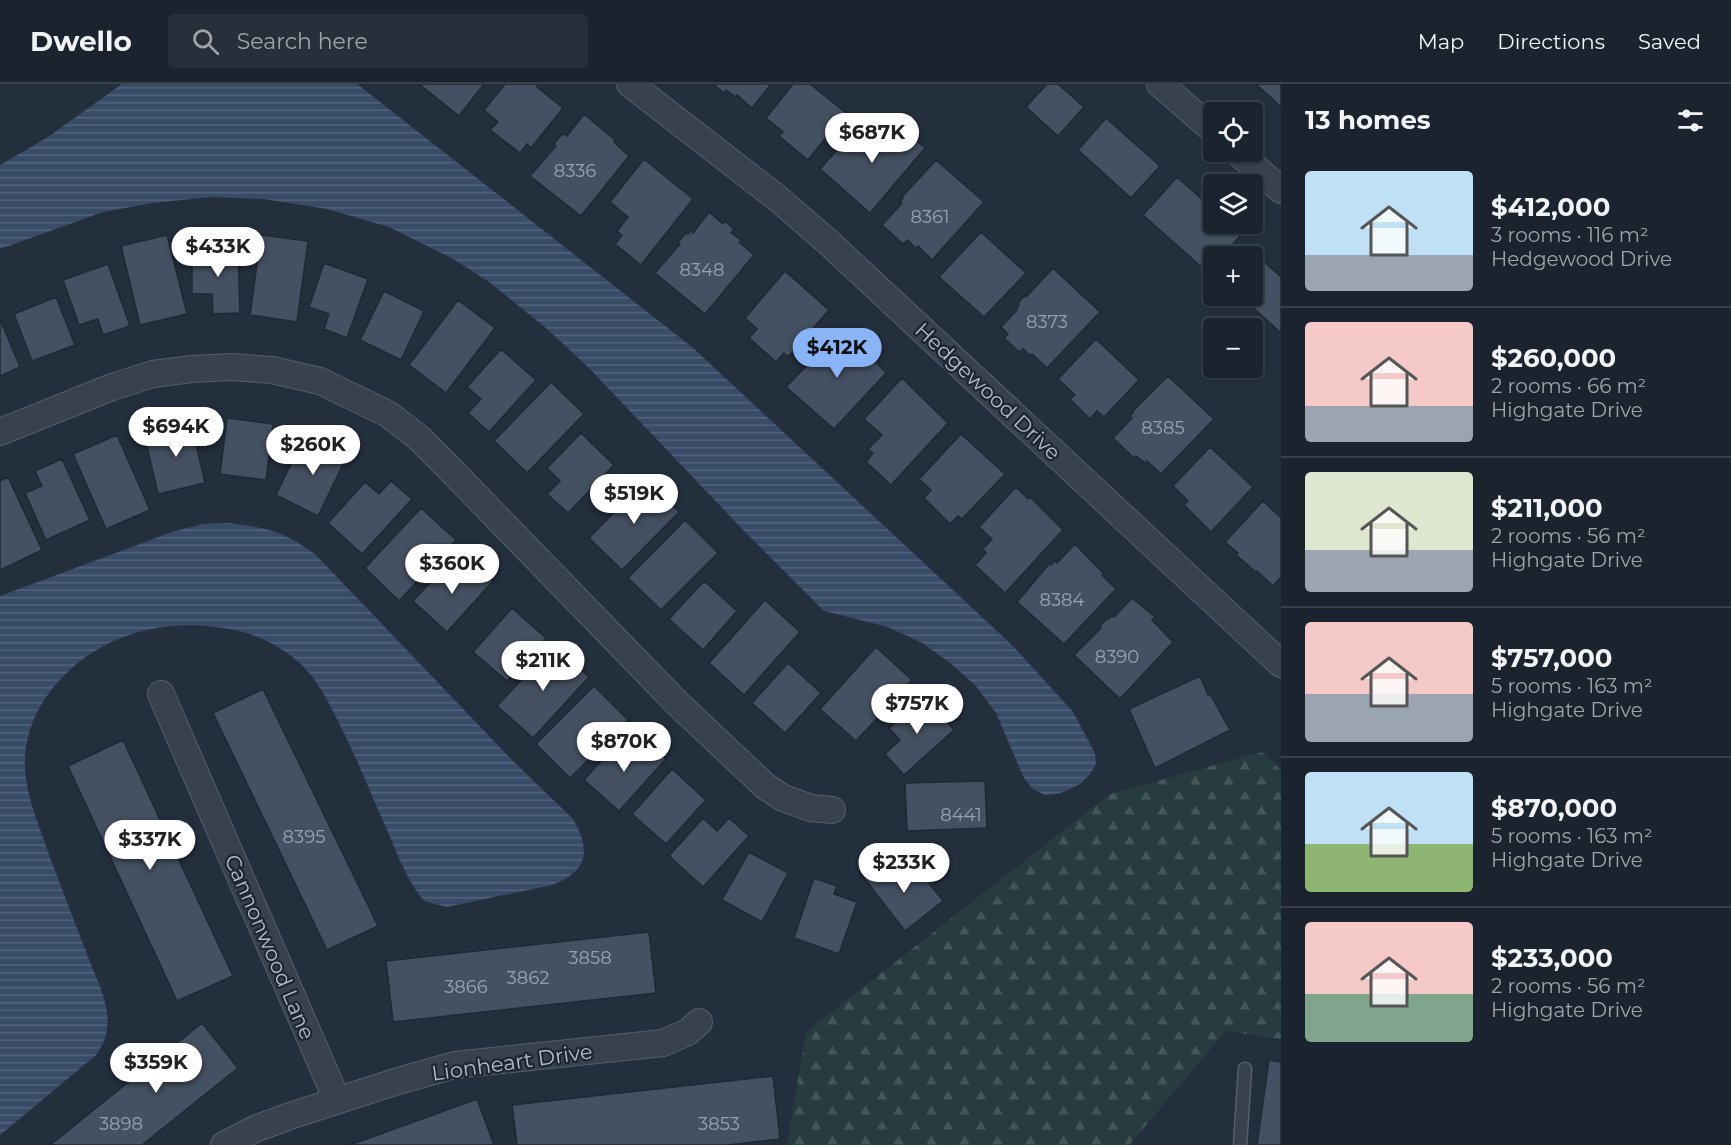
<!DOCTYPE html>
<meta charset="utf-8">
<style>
:root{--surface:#1b232e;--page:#282f3a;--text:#f1f3f6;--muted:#a0a4aa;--line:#39404a;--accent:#8ab4f8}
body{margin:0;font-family:Montserrat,sans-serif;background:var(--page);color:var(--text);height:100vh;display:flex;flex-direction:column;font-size:22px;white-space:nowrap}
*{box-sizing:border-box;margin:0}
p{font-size:20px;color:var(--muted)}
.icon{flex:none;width:33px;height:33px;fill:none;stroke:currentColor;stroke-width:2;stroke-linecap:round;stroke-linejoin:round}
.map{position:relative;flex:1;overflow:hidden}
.details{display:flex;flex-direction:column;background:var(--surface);width:450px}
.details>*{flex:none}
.tools{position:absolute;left:1203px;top:18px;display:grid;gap:12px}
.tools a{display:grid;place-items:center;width:60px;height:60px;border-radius:6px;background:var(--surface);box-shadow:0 2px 4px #0004,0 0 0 2px var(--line);font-size:30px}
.price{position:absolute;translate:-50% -51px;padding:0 14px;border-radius:21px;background:#fff;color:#222;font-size:20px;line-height:39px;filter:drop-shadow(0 2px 3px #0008)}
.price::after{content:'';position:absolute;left:50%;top:36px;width:18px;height:14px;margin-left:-9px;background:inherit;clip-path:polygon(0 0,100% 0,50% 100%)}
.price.selected{background:var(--accent);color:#111}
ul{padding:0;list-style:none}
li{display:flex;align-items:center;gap:18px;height:150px;padding:0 24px}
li+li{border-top:2px solid var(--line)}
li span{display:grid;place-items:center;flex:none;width:168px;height:120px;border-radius:6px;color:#555}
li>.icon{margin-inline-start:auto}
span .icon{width:72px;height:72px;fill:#fffc;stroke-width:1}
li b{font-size:26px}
h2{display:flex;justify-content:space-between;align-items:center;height:72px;padding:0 24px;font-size:26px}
header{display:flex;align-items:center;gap:36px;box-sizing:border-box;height:84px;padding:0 30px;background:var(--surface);border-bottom:2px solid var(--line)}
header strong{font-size:28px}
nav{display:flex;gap:33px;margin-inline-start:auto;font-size:21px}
.search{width:420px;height:54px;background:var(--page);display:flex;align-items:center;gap:15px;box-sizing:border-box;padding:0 21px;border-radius:6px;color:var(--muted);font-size:22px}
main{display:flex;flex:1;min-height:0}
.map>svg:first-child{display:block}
.forest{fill:url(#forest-firs)}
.water{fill:url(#water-rules)}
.building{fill:#455162;stroke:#1f2835;stroke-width:1.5}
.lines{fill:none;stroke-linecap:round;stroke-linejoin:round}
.service-casing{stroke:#565f6c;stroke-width:15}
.minor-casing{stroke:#565f6c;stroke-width:28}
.service{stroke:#38414e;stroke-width:12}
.minor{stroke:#38414e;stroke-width:26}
.labels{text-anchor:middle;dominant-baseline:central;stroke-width:4.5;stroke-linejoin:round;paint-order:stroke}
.number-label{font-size:18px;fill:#98a1af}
.street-label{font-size:21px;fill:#b4bcc9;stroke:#1d2633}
</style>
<header>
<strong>Dwello</strong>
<div class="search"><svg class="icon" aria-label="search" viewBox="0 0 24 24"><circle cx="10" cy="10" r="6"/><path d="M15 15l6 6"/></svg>Search here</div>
<nav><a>Map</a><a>Directions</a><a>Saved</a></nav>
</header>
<main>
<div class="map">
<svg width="1281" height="1061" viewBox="0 0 1281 1061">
<defs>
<pattern id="forest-firs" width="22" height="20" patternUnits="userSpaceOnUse" patternTransform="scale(1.5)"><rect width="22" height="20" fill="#263c3f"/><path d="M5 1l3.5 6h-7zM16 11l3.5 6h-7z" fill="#435659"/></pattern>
<pattern id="water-rules" width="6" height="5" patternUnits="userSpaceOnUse" patternTransform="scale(1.5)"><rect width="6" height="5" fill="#394c67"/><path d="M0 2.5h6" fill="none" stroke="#53647b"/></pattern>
</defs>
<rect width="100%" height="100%" fill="#242f3e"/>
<path class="forest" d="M 1262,668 L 1281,686 L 1281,955 L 1226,947 L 1129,1061 L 787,1061 L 806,948 L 1110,710 Z"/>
<path class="water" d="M 122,0 L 357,0 L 692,263 L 1013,562 L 1073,628 L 1095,669 L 1096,680 L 1090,690 L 1080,700 L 1061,709 L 1045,711 L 1033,705 L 1024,694 L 996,629 L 976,602 L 949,578 L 922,559 L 888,543 L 824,527 L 745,448 L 588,283 L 546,244 L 489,198 L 455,176 L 389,143 L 327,125 L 264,115 L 211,113 L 152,119 L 103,128 L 0,165 L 0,81 L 48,53 Z
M 229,439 C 268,444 284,447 316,471 L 512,676 L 573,735 C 592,767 587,788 552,801 L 447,823 L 424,817 C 409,799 400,777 391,755 C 373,715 357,674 337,635 C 327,616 317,595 301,580 C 284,565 261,552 239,547 C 189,535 134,541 90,570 C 47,599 16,647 27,701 C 31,724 41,746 48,768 C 62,805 76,842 90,878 C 103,910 119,940 96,971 L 0,1051 L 0,512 L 172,448 L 203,440 Z"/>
<path class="building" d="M 419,0 L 484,0 L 459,32 Z
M 505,0 L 538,0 L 537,3 L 563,24 L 531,64 L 527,60 L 520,69 L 490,46 L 498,38 L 484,26 Z
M 713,0 L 771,0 L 752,24 L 737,11 L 736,13 L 726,6 L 724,9 Z
M 793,0 L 810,0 L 846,29 L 808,76 L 779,52 L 783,48 L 766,34 Z
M 1047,0 L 1058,0 L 1084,23 L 1058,52 L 1026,23 Z
M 1256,0 L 1281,0 L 1281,23 Z
M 584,30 L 615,56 L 614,58 L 629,72 L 581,132 L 530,92 L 556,62 L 554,60 L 561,51 L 564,50 L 567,52 Z
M 1106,34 L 1160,82 L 1131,114 L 1078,66 Z
M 894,37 L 925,64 L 870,129 L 820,85 L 856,45 L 874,61 Z
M 644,75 L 693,115 L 641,181 L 615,160 L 622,151 L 617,147 L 628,133 L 610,118 Z
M 936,76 L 984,118 L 932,176 L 918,162 L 916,165 L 908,156 L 903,160 L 882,141 L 902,119 L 900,117 L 903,114 L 902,113 Z
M 1177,93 L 1214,126 L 1214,140 L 1229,140 L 1241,151 L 1222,172 L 1214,172 L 1214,183 L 1208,189 L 1143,131 Z
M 709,128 L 723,140 L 726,137 L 734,146 L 731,149 L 741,156 L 739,158 L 754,171 L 705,230 L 655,189 L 680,160 L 678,158 L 687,148 L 688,150 L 690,147 L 693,149 Z
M 981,148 L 1026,189 L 984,233 L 939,193 Z
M 167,151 L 187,230 L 140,241 L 121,162 Z
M 261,151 L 308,157 L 297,238 L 250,231 Z
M 238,164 L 240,229 L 213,230 L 212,210 L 192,210 L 192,165 Z
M 1261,175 L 1281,193 L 1281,249 L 1240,212 L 1252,212 L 1252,184 Z
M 324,179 L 368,195 L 347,254 L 324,245 L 329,230 L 309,223 Z
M 108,180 L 130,242 L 103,251 L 98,235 L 79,241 L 63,196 Z
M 1053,184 L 1100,228 L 1047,284 L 1032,270 L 1031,272 L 1023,265 L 1019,268 L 1004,254 L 1008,250 L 1001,243 L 1017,226 L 1016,225 L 1019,221 L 1018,219 L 1025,211 L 1026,213 Z
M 785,187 L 829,226 L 788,273 L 784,269 L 776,278 L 749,254 L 757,245 L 745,234 Z
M 384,207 L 424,227 L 401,276 L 360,256 Z
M 56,213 L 75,261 L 32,277 L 14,230 Z
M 458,216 L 495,244 L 446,309 L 409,281 Z
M 0,235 L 20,283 L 0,292 Z
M 844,244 L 886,289 L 834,345 L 786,303 L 814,274 L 812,273 L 820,265 L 824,262 L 826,264 Z
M 1096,255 L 1139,296 L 1104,333 L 1097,327 L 1090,335 L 1070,315 L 1075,311 L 1058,295 Z
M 501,265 L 536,296 L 489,348 L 468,329 L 481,315 L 467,303 Z
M 1168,292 L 1214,335 L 1161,390 L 1147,377 L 1145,379 L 1136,372 L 1134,374 L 1113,354 L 1132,334 L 1130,332 L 1133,329 L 1132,328 Z
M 902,294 L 948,339 L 891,401 L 866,378 L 873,369 L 868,365 L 882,351 L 864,335 Z
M 551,298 L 584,330 L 527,389 L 494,357 Z
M 190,334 L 205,399 L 158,410 L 146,358 L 162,354 L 159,341 Z
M 227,334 L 273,340 L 266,396 L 220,390 Z
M 581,349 L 614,381 L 568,429 L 547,410 L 560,397 L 547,384 Z
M 961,350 L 1005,390 L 962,435 L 958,432 L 950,440 L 924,414 L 931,406 L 919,395 Z
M 117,351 L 150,426 L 106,445 L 73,370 Z
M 322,352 L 350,366 L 318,432 L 276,411 L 299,363 L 313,370 Z
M 1210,363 L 1253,403 L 1211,448 L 1184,421 L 1188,417 L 1173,402 Z
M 62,375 L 90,436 L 46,456 L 25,409 L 42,402 L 35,387 Z
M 8,393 L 42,466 L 0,486 L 0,397 Z
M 646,396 L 679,428 L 622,486 L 589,454 Z
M 391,397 L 412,415 L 362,470 L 328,439 L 365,398 L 379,410 Z
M 1016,403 L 1028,415 L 1030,413 L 1063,446 L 1005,509 L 975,481 L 986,469 L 983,465 L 992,455 L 979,443 Z
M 1263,417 L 1280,433 L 1281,432 L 1281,493 L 1273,502 L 1257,487 L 1256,488 L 1236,471 L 1238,469 L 1225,458 Z
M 421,424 L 456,456 L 399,517 L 365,484 Z
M 685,436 L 718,469 L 661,526 L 628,494 Z
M 1075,460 L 1103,489 L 1102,491 L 1116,505 L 1064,560 L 1017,518 L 1050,479 L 1051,481 L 1055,477 L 1057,479 Z
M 448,479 L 464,493 L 475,482 L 493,497 L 447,548 L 413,517 Z
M 704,497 L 737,527 L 703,566 L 669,535 Z
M 1132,514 L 1155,533 L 1152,536 L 1173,558 L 1120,615 L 1074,571 L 1101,544 L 1099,543 L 1108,534 L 1109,535 L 1112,532 L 1114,533 Z
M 765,516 L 800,548 L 744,611 L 709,579 Z
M 512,524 L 546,554 L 507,597 L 473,568 Z
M 554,561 L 589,593 L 533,654 L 497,622 Z
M 876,563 L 912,596 L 856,657 L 820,625 Z
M 788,579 L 821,609 L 785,649 L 752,619 Z
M 1200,592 L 1208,611 L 1210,610 L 1230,646 L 1155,684 L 1129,625 Z
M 594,602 L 628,636 L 570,694 L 536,660 Z
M 263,605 L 378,842 L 327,866 L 213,629 Z
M 924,612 L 954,646 L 904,691 L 885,670 L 900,656 L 889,644 Z
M 123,656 L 233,892 L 177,917 L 68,682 Z
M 619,657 L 635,672 L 647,658 L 666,675 L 619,727 L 584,696 Z
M 672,685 L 706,716 L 666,760 L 632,730 Z
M 985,697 L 987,744 L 907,747 L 905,699 Z
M 703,734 L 717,747 L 729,734 L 749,752 L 703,803 L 669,772 Z
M 749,768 L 788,789 L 762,838 L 722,816 Z
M 886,777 L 899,793 L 915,781 L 943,817 L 905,847 L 864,794 Z
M 814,794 L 837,802 L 834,810 L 857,818 L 839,870 L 794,854 Z
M 649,848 L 656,909 L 393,938 L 386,877 Z
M 202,939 L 238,984 L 142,1061 L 50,1061 Z
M 1269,976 L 1281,978 L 1281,1061 L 1257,1061 Z
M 773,992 L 780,1055 L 728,1061 L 517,1061 L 512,1021 Z
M 477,1015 L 494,1061 L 350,1061 Z"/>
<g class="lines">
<g class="service-casing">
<path id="service" d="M 1240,1061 L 1245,985"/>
</g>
<g class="minor-casing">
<path id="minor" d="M 630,0 L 776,113 L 828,158 L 1281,580
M 1160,0 L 1214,47
M 1237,68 L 1281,106
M 0,348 L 112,303 L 153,290 L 192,285 L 231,283 L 272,286 L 320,297 L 388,330 L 419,354 L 448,383 L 677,619 L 765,702 L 783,714 L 811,724 L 832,726
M 161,610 L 337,1016
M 224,1061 L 257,1044 L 290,1032 L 398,997 L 455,981 L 663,959 L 688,948 L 699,938"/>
</g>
<use href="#service" class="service"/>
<use href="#minor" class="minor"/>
</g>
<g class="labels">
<g class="number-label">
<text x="575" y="87">8336</text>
<text x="930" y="133">8361</text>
<text x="702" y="186">8348</text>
<text x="1047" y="238">8373</text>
<text x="1163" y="344">8385</text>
<text x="1062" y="516">8384</text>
<text x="1117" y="573">8390</text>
<text x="961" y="731">8441</text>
<text x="304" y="753">8395</text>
<text x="590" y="874">3858</text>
<text x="528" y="894">3862</text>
<text x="466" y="903">3866</text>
<text x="121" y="1040">3898</text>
<text x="719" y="1040">3853</text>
</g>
<g class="street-label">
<text transform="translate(988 307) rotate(43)">Hedgewood Drive</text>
<text transform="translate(270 863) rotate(67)">Cannonwood Lane</text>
<text transform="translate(512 978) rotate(-8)">Lionheart Drive</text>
</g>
</g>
</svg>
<div class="tools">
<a><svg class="icon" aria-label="locate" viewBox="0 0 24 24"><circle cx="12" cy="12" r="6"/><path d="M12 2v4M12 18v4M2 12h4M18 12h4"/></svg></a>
<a><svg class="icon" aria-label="layers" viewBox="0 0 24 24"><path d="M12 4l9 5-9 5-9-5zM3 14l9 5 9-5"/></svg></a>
<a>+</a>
<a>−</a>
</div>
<b class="price" style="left:872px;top:80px">$687K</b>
<b class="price" style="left:218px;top:194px">$433K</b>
<b class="price selected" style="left:837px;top:295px">$412K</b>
<b class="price" style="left:176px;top:374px">$694K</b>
<b class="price" style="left:313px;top:392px">$260K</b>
<b class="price" style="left:634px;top:441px">$519K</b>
<b class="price" style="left:452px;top:511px">$360K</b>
<b class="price" style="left:543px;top:608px">$211K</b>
<b class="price" style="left:917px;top:651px">$757K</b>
<b class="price" style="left:624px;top:689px">$870K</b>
<b class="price" style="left:150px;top:787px">$337K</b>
<b class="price" style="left:904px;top:810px">$233K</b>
<b class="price" style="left:156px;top:1010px">$359K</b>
</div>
<section class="details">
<h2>13 homes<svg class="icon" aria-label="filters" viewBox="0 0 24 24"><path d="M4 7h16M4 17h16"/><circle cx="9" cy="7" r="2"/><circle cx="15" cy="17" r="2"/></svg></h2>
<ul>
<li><span style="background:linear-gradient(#bfe0f5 70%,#9aa5b1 0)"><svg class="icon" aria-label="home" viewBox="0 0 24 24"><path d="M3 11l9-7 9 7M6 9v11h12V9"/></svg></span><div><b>$412,000</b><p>3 rooms · 116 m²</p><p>Hedgewood Drive</p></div></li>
<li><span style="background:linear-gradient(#f6c9c9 70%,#9aa5b1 0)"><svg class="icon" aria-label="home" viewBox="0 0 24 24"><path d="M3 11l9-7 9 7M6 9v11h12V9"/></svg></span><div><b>$260,000</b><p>2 rooms · 66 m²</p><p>Highgate Drive</p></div></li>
<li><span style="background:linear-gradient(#dfe7d0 65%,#9aa5b1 0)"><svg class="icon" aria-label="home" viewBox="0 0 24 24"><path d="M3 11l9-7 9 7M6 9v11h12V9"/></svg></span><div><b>$211,000</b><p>2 rooms · 56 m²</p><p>Highgate Drive</p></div></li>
<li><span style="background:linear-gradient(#f6c9c9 60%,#9aa5b1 0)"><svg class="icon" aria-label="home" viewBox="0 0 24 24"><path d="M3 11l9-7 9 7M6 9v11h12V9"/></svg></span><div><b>$757,000</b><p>5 rooms · 163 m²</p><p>Highgate Drive</p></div></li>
<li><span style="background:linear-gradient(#bfe0f5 60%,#8fb573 0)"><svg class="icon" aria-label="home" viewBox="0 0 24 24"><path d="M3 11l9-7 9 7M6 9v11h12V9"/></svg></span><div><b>$870,000</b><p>5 rooms · 163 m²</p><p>Highgate Drive</p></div></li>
<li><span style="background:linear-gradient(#f6c9c9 60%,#7fa58c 0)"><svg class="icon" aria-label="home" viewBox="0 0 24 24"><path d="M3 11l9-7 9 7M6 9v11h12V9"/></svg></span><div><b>$233,000</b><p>2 rooms · 56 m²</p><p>Highgate Drive</p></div></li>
</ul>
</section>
</main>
